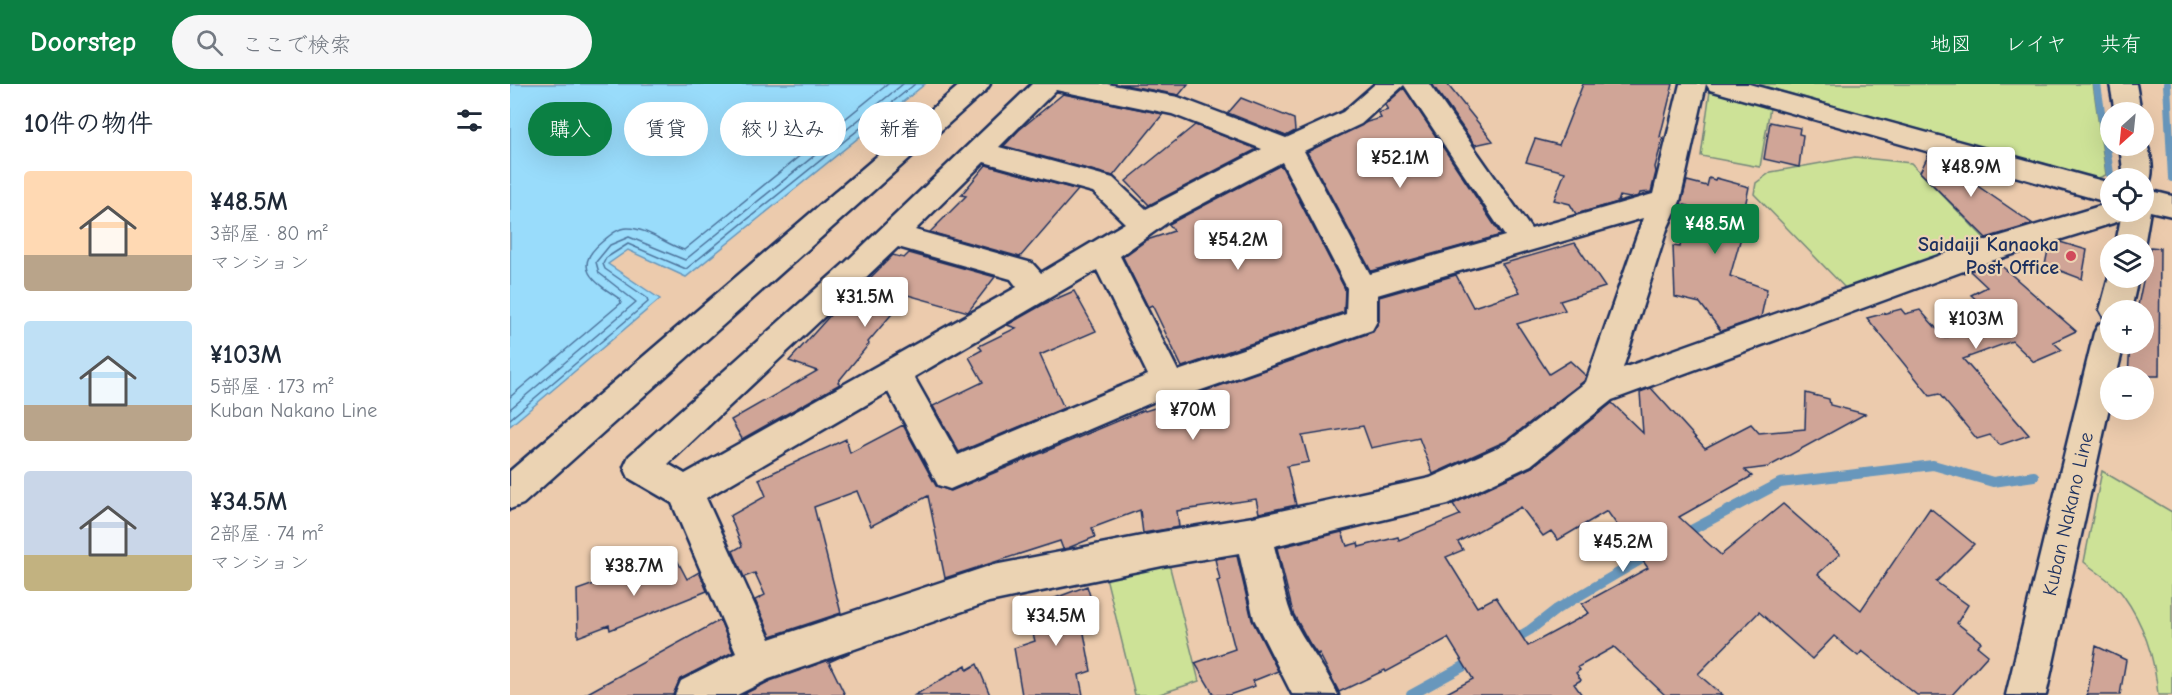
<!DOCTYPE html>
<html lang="ja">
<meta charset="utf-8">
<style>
:root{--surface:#fff;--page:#f6f6f7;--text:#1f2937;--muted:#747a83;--accent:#0b8043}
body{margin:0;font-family:"Comic Neue","Klee One",sans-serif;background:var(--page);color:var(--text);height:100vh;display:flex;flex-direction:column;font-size:22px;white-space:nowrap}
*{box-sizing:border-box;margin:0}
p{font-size:20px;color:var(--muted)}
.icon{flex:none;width:33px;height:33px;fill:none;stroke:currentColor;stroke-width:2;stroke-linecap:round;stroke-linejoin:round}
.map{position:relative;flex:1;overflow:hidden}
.panel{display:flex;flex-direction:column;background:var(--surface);width:510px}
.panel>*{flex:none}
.banner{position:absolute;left:18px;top:18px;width:570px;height:54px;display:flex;gap:12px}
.needle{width:39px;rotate:207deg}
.buttons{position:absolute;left:1590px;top:18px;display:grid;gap:12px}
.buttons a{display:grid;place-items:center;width:54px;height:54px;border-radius:50%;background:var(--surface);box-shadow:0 6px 24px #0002;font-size:30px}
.price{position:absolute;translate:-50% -51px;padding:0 14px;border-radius:6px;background:#fff;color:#222;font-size:20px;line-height:39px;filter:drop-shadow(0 2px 3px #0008)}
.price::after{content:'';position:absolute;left:50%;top:36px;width:18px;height:14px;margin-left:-9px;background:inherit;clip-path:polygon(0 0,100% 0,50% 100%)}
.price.current{background:var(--accent);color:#fff}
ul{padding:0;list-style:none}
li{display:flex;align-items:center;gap:18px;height:150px;padding:0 24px}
li span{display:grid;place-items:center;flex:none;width:168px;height:120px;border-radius:6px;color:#555}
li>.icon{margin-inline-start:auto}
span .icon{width:72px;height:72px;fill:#fffc;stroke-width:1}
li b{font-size:26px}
h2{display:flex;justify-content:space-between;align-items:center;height:72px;padding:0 24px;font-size:26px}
.pill{padding:0 21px;border-radius:27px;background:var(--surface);box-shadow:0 6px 24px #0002;font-size:21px;line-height:54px}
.pill.current{background:var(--accent);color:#fff}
header{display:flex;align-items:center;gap:36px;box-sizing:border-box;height:84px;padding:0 30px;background:var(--accent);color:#fff}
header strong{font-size:28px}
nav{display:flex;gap:33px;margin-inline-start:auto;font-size:21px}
.search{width:420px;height:54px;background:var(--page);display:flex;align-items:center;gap:15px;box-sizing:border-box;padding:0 21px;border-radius:33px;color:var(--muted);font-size:22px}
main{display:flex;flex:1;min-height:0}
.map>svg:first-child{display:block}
.green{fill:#cde297;stroke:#74887a;stroke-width:1.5}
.water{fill:#99dcfb;stroke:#6797bc;stroke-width:1.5}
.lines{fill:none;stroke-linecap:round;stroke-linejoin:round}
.shore{stroke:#4d749d;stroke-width:1.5}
.stream-far1{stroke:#6797bc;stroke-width:8}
.stream{stroke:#6797bc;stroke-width:10}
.building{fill:#d0a597;stroke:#1b2f5e;stroke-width:1.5;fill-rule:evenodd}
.minor-casing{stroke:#1b2f5e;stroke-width:5}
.major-casing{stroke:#1b2f5e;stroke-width:5}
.minor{fill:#ebd3b3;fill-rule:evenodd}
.major{fill:#ebd3b3;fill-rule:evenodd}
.poi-dot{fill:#d1495b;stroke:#ebd3b3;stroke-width:2}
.labels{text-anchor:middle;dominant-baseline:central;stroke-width:4.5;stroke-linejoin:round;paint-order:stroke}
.poi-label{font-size:20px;font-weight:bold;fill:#1b2f5e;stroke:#ebd3b3;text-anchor:end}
.street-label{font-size:20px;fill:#1b2f5e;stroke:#ebd3b3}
</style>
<header>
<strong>Doorstep</strong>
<div class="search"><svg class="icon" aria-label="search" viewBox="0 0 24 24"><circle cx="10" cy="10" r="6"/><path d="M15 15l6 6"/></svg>ここで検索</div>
<nav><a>地図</a><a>レイヤ</a><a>共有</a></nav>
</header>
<main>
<section class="panel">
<h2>10件の物件<svg class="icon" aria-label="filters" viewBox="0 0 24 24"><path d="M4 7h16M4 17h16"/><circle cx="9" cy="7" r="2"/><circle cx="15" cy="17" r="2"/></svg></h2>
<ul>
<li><span style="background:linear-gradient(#ffd9b3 70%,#b9a48a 0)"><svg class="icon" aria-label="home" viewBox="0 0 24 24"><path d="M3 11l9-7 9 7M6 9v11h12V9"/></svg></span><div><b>¥48.5M</b><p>3部屋 · 80 m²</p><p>マンション</p></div></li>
<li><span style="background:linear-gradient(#bfe0f5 70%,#b9a48a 0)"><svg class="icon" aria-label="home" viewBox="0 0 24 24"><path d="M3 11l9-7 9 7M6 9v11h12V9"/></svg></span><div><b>¥103M</b><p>5部屋 · 173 m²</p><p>Kuban Nakano Line</p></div></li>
<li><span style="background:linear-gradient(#c9d6e8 70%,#c2b280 0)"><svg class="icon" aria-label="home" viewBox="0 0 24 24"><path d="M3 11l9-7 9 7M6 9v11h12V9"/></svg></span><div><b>¥34.5M</b><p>2部屋 · 74 m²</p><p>マンション</p></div></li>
</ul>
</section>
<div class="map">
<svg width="1662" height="611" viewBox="0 0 1662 611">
<rect width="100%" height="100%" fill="#eccbad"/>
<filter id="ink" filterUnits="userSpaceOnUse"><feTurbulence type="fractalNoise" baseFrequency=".0167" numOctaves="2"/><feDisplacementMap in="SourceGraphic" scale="12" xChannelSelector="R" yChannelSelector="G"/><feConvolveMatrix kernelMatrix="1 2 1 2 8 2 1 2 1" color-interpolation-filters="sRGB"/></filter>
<g filter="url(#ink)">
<path class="green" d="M 1247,0 L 1583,0 L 1596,91 L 1586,95 Z
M 1200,7 L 1260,24 L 1250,83 L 1191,72 Z
M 1345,73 L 1401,79 L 1479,159 L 1340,209 L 1244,110 L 1246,99 L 1261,88 Z
M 1592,387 L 1662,428 L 1662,611 L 1648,611 C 1645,576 1634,540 1613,511 C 1604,498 1586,488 1574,478 Z
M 658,476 L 689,597 L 647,611 L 625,611 L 594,485 Z"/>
<path class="water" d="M 0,0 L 415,0 L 176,193 L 118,166 L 98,180 L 150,215 L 0,342 Z"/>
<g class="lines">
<path class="shore" d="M 0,313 L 111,219 L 110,215 C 84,198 60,183 93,157 C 100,151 108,144 117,144 C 138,144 155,160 174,166 L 378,0
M 0,325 L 126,218 L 89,189 L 86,178 L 100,161 L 119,153 L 175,176 L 393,0
M 0,335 L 138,218 L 137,214 L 95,185 L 93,180 L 96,174 L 118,160 L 176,185 L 405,0"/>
<path class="stream-far1" d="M 1587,0 L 1600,90
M 1657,0 L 1662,94"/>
<path class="stream" d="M 1172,451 L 1270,399 L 1423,381 L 1483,398 L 1524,392
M 1001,557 L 1020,546 L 1047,525 L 1142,469
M 901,611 L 965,576"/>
</g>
<path class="building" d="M 609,0 L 678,0 L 669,11 Z
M 922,0 L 937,0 L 983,57 L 965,61 Z
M 1073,0 L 1163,0 L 1150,53 L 1153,54 L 1145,83 L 1146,88 L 1141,108 L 1130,109 L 1129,112 L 1120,114 L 1110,112 L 1108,118 L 1066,130 L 1060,120 L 1044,116 L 1055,88 L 1016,78 L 1025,55 L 1049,61 Z
M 894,4 L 991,151 L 861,187 L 797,68 L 857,38 L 871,34 L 868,29 L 878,26 L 875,21 Z
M 553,10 L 653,30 L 603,92 L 494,62 L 509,46 Z
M 731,14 L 784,35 L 785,47 L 776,52 L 718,29 Z
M 1260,38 L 1290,44 L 1289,50 L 1293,51 L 1289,83 L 1254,75 Z
M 685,41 L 747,65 L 639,121 L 616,97 Z
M 1419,70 L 1464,84 L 1459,96 L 1523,140 L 1476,154 L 1410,88 Z
M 476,81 L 568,106 L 510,173 L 420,148 L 456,112 L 451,111 Z
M 771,81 L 835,205 L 834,228 L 672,283 L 642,221 L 638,223 L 613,173 L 637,156 L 664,147 L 659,140 Z
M 1199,94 L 1205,96 L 1206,94 L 1239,103 L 1231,142 L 1234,143 L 1220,192 L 1257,205 L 1251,233 L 1211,247 L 1190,219 L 1165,213 L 1163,162 L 1170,163 L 1179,122 L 1171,120 L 1177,97 L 1197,102 Z
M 1550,158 L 1577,166 L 1572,195 L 1535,181 L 1539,161 Z
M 1065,159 L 1095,203 L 1050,217 L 1055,226 L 1007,240 L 1039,290 L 1060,277 L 1076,292 L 1074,297 L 996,357 L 923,390 L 909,354 L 861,364 L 853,342 L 792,352 L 799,378 L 777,382 L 786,421 L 749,429 L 746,415 L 667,427 L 669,443 L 633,449 L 630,426 L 582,444 L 585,453 L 558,464 L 553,465 L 550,457 L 435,494 L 418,412 L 361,442 L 347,407 L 304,423 L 331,529 L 261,552 L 245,516 L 255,511 L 245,489 L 234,493 L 223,467 L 232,462 L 220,432 L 256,412 L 249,395 L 336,355 L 340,369 L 393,341 L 426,402 L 441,407 L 634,326 L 635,327 L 661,319 L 863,248 L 869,237 L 869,213 L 946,191 L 963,223 L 1010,208 L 992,180 Z
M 1640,163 L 1650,164 L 1649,292 L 1618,292 L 1620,260 L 1634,260 L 1634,226 L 1627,226 Z
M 399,169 L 485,193 L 458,228 L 398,211 L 358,258 L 359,260 L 328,298 L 330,300 L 232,355 L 221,336 L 307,287 L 279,277 L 324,227 L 337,214 L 339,215 L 383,171 L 394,174 Z
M 1487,178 L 1566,247 L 1543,258 L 1552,266 L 1524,278 L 1502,257 L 1453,275 L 1519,351 L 1490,361 L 1480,351 L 1467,355 L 1429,310 L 1420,312 L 1357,234 L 1391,225 L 1395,230 L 1410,226 L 1435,254 L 1486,233 L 1461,211 L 1477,203 L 1460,187 Z
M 564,207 L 586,247 L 530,271 L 554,324 L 449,368 L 423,322 L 473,298 L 459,273 L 472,266 L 469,262 L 506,244 L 497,241 L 534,220 Z
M 1141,304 L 1195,364 L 1241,340 L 1249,349 L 1295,345 L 1296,309 L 1319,315 L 1320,321 L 1355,330 L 1258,383 L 1235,386 L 1242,392 L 1169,433 L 1211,471 L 1273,420 L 1330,470 L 1308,490 L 1351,526 L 1420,424 L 1464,460 L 1426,498 L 1458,521 L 1447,539 L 1471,558 L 1467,562 L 1478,571 L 1442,611 L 1407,611 L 1352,567 L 1348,572 L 1324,552 L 1302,575 L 1249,528 L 1188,590 L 1212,611 L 1155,611 L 1104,563 L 1068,583 L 1070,586 L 1066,589 L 1071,596 L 1064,600 L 1072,611 L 933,611 L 963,595 L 938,554 L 876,588 L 875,586 L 829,608 L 809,569 L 807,570 L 800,560 L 783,529 L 767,464 L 832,448 L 837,462 L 848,459 L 849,463 L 888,453 L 889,456 L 950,431 L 943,420 L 1022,383 L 1102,319 L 1133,349 L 1130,308 ZM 1011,423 L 1033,452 L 1041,447 L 1048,456 L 1097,427 L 1138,484 L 1072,520 L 1079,529 L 1018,562 L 986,513 L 967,523 L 936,473 L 953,466 L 948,458 Z
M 727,472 L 742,536 L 768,587 L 743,597 L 745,602 L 719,611 L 704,611 L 685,579 L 725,565 L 707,497 L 710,496 L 705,475 Z
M 166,474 L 177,495 L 189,488 L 197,507 L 100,546 L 99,541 L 68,553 L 67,506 L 101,494 L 101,498 L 127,488 L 127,499 Z
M 577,502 L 585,528 L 571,533 L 581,587 L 569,591 L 573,611 L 512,611 L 504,564 L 525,557 L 516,525 Z
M 210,536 L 223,568 L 170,595 L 163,611 L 74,611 Z
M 1586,562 L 1616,576 L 1610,611 L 1577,611 Z
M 339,569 L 319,578 L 335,611 L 232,611 L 260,597 Z
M 467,580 L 480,611 L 405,611 L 456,581 L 457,586 Z"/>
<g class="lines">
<g class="minor-casing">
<path id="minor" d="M 451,0 L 480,0 L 476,6 L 13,420 L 0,425 L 0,387 Z
M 522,0 L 597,0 L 668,13 L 776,54 L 833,28 L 865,0 L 919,0 L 1021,145 L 1143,110 L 1170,0 L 1196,0 L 1170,117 L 1157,145 L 1113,284 L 1457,162 L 1600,119 L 1600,128 L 1620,128 L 1616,135 L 1478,178 L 1102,316 L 1021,381 L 938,420 L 764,462 C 770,484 773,509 781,530 C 793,559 816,583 828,611 L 782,610 L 744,535 L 729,469 L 652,482 L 479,518 L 259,595 L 227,611 L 165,611 L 171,597 L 226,569 L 162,419 L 119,394 L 114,383 L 119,372 L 336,178 ZM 894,1 L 995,152 L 860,190 L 794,67 L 851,40 ZM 546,6 L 662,30 L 752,65 L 636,125 L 603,94 L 489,63 ZM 474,78 L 583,108 L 615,139 L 531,189 L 522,179 L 405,146 ZM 772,78 L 837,204 L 836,230 L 668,287 L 610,172 L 658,138 ZM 1133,134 L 1076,298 L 997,359 L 920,394 L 743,433 L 652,448 L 479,482 L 260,555 L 196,414 L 378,308 L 428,401 L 440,405 L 652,314 L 660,317 L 862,246 L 867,237 L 867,211 ZM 388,163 L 501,195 L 507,203 L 175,390 L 158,380 ZM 587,186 L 638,291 L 448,371 L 404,293 Z
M 1196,0 L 1239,0 L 1600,99 L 1600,119 L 1200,6 Z"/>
</g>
<g class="major-casing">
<path id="major" d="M 1600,0 L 1626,0 L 1631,28 L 1605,28 Z
M 1634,55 C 1641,67 1645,89 1638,101 L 1634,102 L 1634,94 L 1614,94 L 1610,62 L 1634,62 Z
M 1634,105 L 1662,112 L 1662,132 L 1640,127 L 1634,162 L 1606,160 L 1612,128 L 1634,128 Z
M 1600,189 L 1600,194 L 1628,194 L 1621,226 L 1600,226 L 1600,236 L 1595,235 L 1590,226 Z
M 1600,236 L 1600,260 L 1614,260 L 1606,292 L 1600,292 L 1600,319 L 1536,611 L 1496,611 L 1584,249 L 1589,240 Z"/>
</g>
<use href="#minor" class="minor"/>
<use href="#major" class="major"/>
</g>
</g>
<circle class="poi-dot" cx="1561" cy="172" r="6"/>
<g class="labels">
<g class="poi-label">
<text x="1549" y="160">Saidaiji Kanaoka<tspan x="1549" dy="23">Post Office</tspan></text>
</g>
<g class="street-label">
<text transform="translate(1558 430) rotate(-77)">Kuban Nakano Line</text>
</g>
</g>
</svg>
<div class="buttons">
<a><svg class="needle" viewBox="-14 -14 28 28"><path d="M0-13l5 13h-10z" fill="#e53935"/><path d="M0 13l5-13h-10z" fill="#747a83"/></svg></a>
<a><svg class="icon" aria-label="locate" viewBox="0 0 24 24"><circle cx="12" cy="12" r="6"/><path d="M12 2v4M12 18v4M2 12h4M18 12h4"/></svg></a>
<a><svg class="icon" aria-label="layers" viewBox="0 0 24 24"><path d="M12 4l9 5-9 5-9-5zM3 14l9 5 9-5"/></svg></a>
<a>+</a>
<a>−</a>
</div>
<b class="price" style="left:890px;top:105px">¥52.1M</b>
<b class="price" style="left:1461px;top:114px">¥48.9M</b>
<b class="price current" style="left:1205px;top:171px">¥48.5M</b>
<b class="price" style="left:728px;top:187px">¥54.2M</b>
<b class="price" style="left:355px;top:244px">¥31.5M</b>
<b class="price" style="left:1466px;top:266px">¥103M</b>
<b class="price" style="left:683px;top:357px">¥70M</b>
<b class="price" style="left:1113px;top:489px">¥45.2M</b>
<b class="price" style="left:124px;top:513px">¥38.7M</b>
<b class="price" style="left:546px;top:563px">¥34.5M</b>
<div class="banner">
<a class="pill current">購入</a>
<a class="pill">賃貸</a>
<a class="pill">絞り込み</a>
<a class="pill">新着</a>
</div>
</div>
</main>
